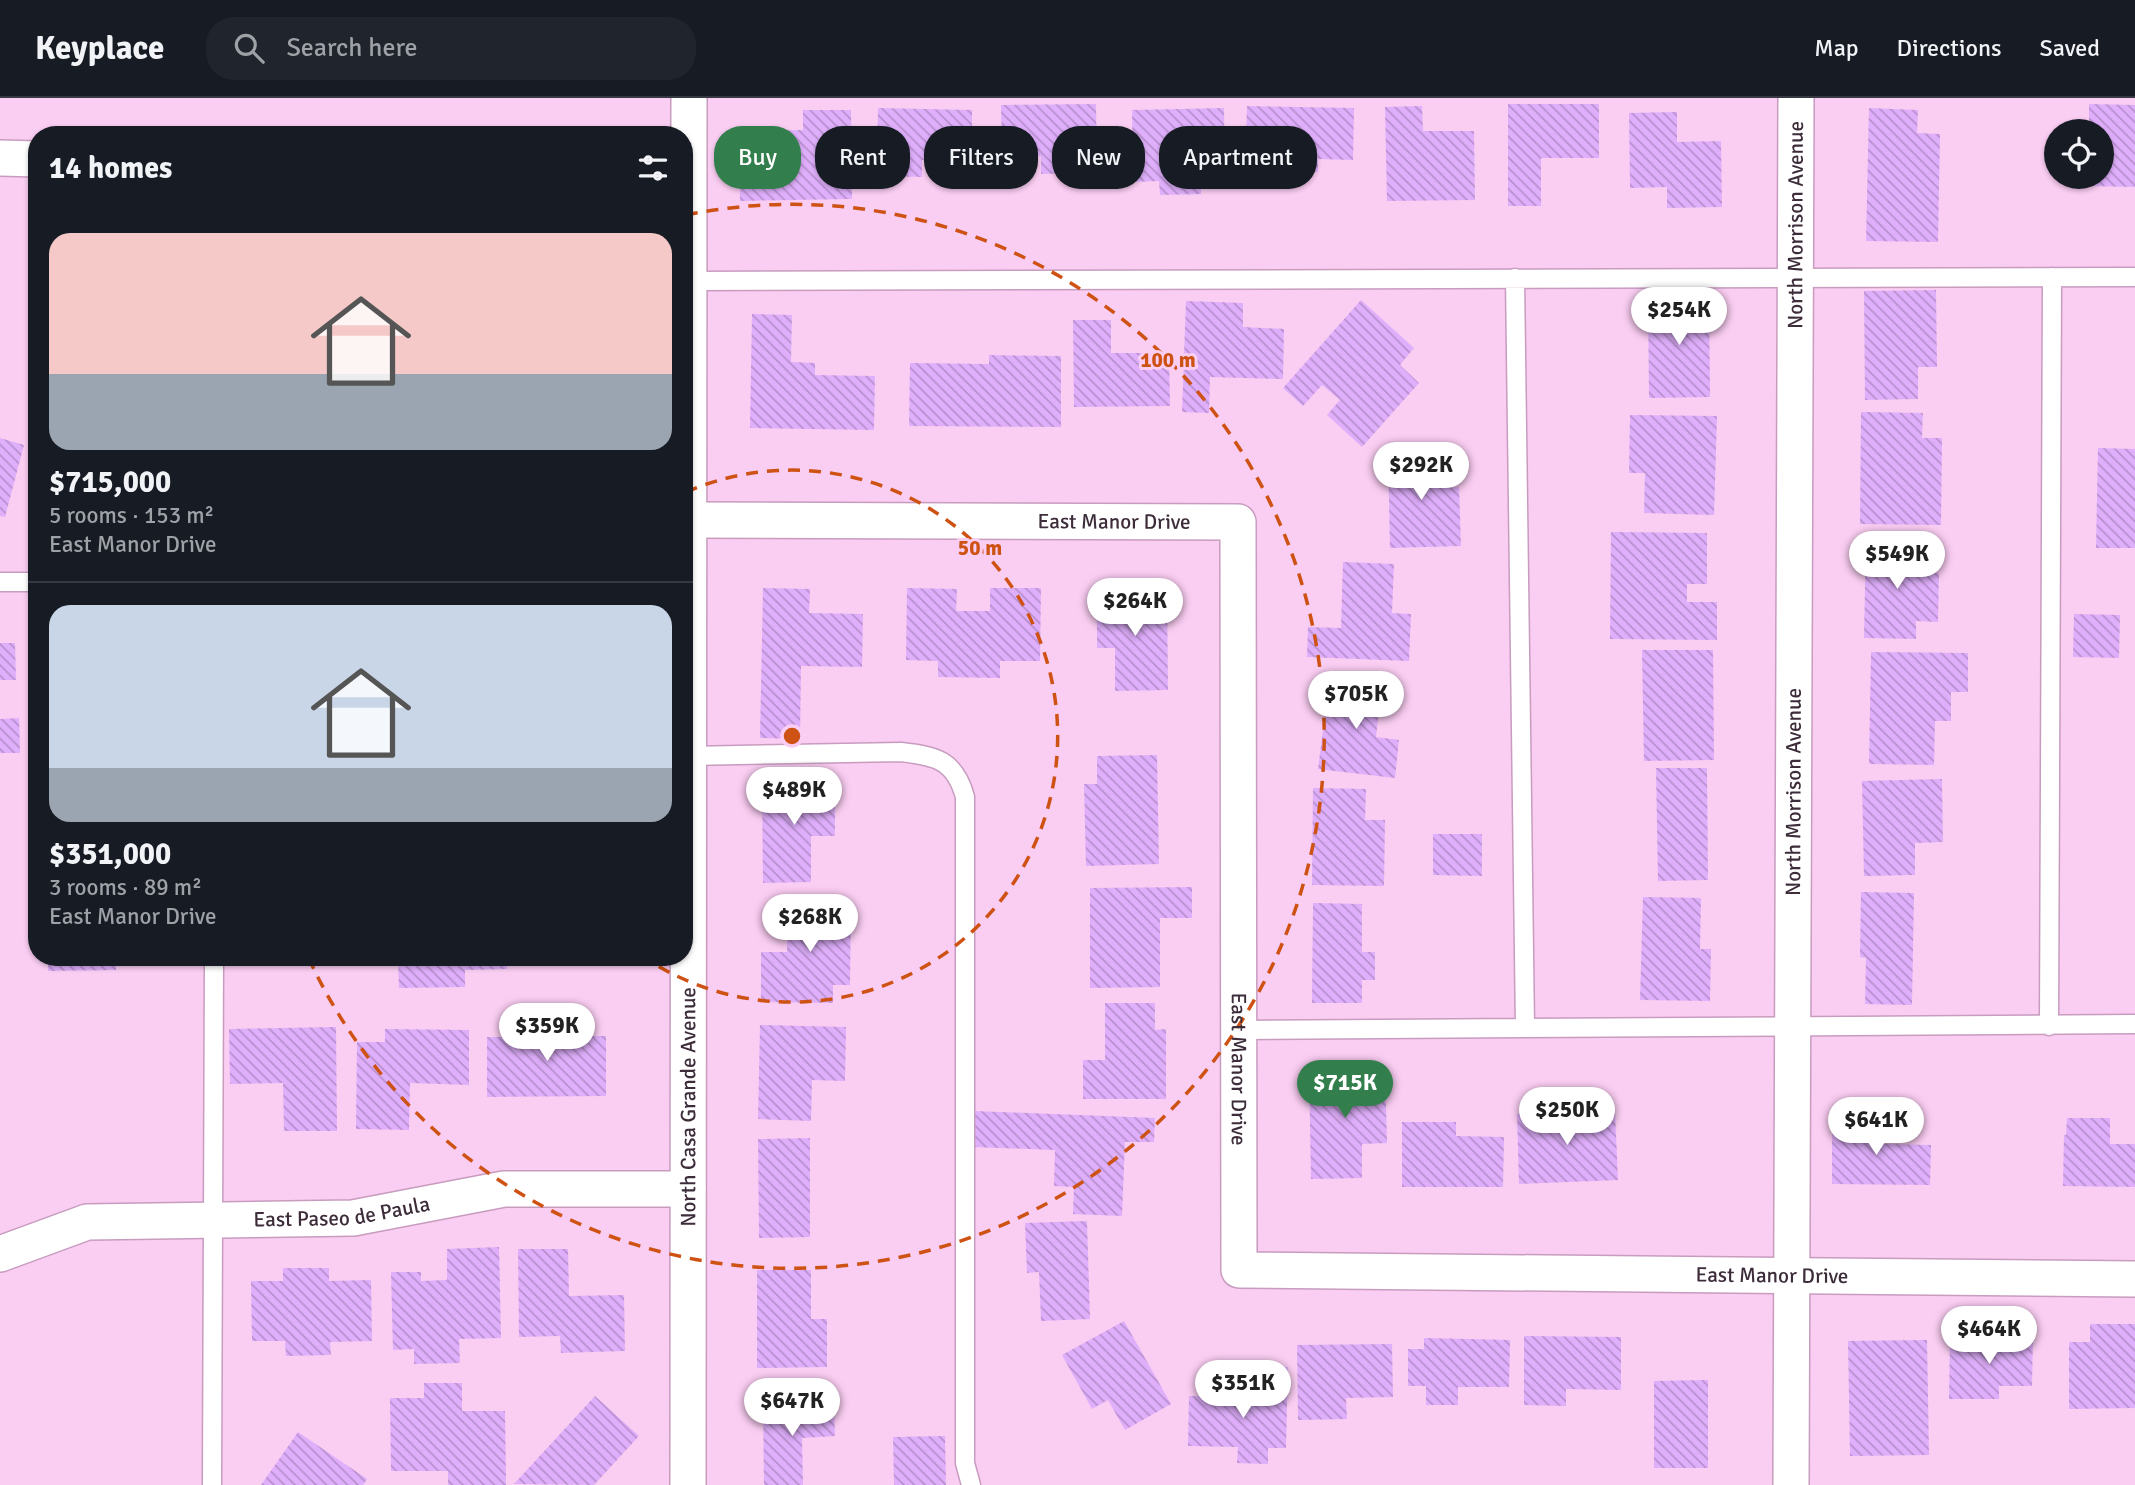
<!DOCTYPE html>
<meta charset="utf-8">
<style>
:root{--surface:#171b24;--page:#20242c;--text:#f1f3f6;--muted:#9ea1a6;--line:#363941;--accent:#327f4d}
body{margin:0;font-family:Signika,sans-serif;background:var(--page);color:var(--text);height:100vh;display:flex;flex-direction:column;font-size:26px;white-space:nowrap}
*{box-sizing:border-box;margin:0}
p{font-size:23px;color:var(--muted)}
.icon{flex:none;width:38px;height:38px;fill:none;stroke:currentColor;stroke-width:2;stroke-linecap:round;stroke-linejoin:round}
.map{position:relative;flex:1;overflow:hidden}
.panel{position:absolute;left:28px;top:28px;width:665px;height:840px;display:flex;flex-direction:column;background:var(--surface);border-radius:28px;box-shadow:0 2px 5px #0004}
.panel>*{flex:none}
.hud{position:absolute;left:714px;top:28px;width:665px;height:63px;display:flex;gap:14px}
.controls{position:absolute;left:2044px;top:21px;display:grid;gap:14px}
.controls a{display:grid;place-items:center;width:70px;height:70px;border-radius:50%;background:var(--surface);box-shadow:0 2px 5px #0004;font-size:35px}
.price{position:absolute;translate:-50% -60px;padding:0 16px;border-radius:24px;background:#fff;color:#222;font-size:23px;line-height:46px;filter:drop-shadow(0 2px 4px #0008)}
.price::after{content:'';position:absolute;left:50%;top:42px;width:21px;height:16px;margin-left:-10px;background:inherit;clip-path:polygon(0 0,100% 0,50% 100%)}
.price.current{background:var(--accent);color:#fff}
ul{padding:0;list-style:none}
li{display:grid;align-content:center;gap:14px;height:371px;padding:0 21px}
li+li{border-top:2px solid var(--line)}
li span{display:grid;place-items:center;height:217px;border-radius:21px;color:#555}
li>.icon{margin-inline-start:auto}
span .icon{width:126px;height:126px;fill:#fffc;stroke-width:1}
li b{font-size:30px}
h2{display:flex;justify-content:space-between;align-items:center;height:84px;padding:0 21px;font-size:30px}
.tag{padding:0 24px;border-radius:28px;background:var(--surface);box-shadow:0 2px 5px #0004;font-size:24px;line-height:63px}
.tag.current{background:var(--accent);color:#fff}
header{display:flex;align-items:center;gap:42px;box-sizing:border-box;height:98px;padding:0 35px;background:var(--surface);border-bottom:2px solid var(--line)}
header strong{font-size:33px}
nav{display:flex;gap:38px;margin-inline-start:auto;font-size:24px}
.search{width:490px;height:63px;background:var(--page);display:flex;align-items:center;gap:18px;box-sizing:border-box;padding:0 24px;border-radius:28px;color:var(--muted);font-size:26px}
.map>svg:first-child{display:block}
.building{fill:url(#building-back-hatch)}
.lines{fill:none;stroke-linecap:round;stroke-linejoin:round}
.service-casing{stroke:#c79cbf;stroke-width:21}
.minor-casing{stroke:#c79cbf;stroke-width:38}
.service{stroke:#fff;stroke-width:18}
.minor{stroke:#fff;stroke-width:35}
.ring{fill:none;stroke:#ce5213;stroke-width:3.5;stroke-dasharray:12 9}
.labels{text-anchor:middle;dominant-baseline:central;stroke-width:6;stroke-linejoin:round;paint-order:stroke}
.street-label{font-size:21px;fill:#3d2c3a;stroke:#facdf2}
.centre{fill:#ce5213;stroke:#facdf2;stroke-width:3.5}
.ring-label{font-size:21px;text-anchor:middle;font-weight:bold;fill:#ce5213;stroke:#facdf2;stroke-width:6;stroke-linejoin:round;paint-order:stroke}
</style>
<header>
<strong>Keyplace</strong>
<div class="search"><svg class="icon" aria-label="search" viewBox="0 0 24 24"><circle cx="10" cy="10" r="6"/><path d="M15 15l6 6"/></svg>Search here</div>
<nav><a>Map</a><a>Directions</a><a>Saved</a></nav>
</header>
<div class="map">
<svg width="2135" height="1387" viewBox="0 0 2135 1387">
<defs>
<pattern id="building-back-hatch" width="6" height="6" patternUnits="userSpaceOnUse" patternTransform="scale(1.75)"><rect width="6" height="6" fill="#e0affc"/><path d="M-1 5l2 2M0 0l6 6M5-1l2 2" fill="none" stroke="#b78fcd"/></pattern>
</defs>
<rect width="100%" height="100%" fill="#facdf2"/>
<path class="building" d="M 1096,6 L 1097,75 L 1041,76 L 1041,58 L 1002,59 L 1001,7 Z
M 1508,6 L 1599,6 L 1599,60 L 1541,60 L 1541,108 L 1508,108 Z
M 2089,6 L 2135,7 L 2135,89 L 2088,88 L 2088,79 L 2102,79 L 2102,33 L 2089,33 Z
M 1247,8 L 1354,10 L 1353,62 L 1318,61 L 1318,74 L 1245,72 Z
M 1422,8 L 1423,33 L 1474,33 L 1475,102 L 1387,103 L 1385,9 Z
M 878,10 L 972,12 L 972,62 L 922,62 L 922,79 L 877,78 Z
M 1224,10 L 1225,82 L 1201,82 L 1201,96 L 1160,97 L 1159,83 L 1133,84 L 1132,12 Z
M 1869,10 L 1918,12 L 1917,35 L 1940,36 L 1938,144 L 1866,143 Z
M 803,12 L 851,12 L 852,101 L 740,103 L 739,33 L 803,32 Z
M 1677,14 L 1677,44 L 1721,43 L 1722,109 L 1667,110 L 1667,89 L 1630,90 L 1629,15 Z
M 1936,192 L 1937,269 L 1918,269 L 1918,301 L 1865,302 L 1864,193 Z
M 1709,199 L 1710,299 L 1649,300 L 1648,200 Z
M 1361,202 L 1414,250 L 1400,267 L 1419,285 L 1362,349 L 1327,317 L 1340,302 L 1322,287 L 1303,308 L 1283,290 Z
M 1186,203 L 1243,205 L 1243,229 L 1284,231 L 1283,281 L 1210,279 L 1209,315 L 1182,314 Z
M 752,216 L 792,217 L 791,264 L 815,265 L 815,277 L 875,278 L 874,332 L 750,330 Z
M 1073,222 L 1111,222 L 1111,255 L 1169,255 L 1170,308 L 1074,309 Z
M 989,257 L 1061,258 L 1061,329 L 909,328 L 910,265 L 989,266 Z
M 1861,314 L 1923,315 L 1922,340 L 1942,340 L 1941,427 L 1860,426 Z
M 1630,317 L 1717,318 L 1714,417 L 1644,415 L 1645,375 L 1629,375 Z
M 0,340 L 24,347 L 5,419 L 0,418 Z
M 1438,350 L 1439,390 L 1459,389 L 1461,448 L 1390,450 L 1388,352 Z
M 2098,350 L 2135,351 L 2135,450 L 2096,450 Z
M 1611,434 L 1707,435 L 1707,486 L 1687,486 L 1687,504 L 1717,504 L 1717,542 L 1610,541 Z
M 1866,441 L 1915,442 L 1914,474 L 1939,475 L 1938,524 L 1916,523 L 1916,541 L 1864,540 Z
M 1343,464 L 1394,466 L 1392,515 L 1411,516 L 1409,563 L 1307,559 L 1308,529 L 1341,530 Z
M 763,490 L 810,491 L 809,515 L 863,516 L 862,569 L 801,568 L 800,641 L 760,640 Z
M 907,490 L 957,491 L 956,513 L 990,513 L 990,490 L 1041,490 L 1040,563 L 1000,563 L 1000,580 L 938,579 L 938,563 L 906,562 Z
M 1097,494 L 1167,494 L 1168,592 L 1115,593 L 1115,550 L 1097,550 Z
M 2074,516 L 2120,517 L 2119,560 L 2073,559 Z
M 0,545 L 15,545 L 16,582 L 0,582 Z
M 1642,552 L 1713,552 L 1714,662 L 1644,663 Z
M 1871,554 L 1968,555 L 1968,594 L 1951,594 L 1951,623 L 1935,623 L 1934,667 L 1869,666 Z
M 1330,578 L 1382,584 L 1376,639 L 1399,642 L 1395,680 L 1318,671 Z
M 19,620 L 20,655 L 0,655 L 0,621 Z
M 1157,657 L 1159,766 L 1086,768 L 1084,686 L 1097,686 L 1097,658 Z
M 1656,670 L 1707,670 L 1708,782 L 1658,783 Z
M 1942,681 L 1943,744 L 1915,745 L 1915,777 L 1864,778 L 1862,683 Z
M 835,684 L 835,738 L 811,738 L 811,784 L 763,785 L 762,685 Z
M 1313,690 L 1366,691 L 1365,722 L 1385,722 L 1384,788 L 1312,787 Z
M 1433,736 L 1482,736 L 1482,778 L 1433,777 Z
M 1192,789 L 1192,820 L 1160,820 L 1160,889 L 1090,890 L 1090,790 Z
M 1861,794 L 1914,795 L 1912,907 L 1865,906 L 1866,860 L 1860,859 Z
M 1643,799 L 1701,800 L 1700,851 L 1711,851 L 1710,903 L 1640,902 Z
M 788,802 L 851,802 L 850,887 L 833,887 L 833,905 L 761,904 L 761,854 L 787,854 Z
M 1313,805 L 1362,806 L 1362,854 L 1375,854 L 1375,882 L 1362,882 L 1362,905 L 1312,905 Z
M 48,859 L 116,859 L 116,872 L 48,873 Z
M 398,859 L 507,859 L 507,871 L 465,872 L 465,889 L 399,890 Z
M 1105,905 L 1155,905 L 1155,932 L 1166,931 L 1166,1001 L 1083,1001 L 1083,962 L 1105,962 Z
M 575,922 L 575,938 L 606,938 L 606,998 L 487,999 L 487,939 L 523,939 L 523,923 Z
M 760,927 L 846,929 L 845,983 L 812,982 L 811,1023 L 758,1021 Z
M 336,929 L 337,1033 L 284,1033 L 283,985 L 230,986 L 229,931 Z
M 385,931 L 469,932 L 469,987 L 410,985 L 409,1032 L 356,1031 L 357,944 L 385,944 Z
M 1385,971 L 1387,1045 L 1362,1046 L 1362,1080 L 1311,1081 L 1309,972 Z
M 975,1013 L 1155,1020 L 1154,1044 L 1125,1044 L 1122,1118 L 1073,1116 L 1074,1089 L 1054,1088 L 1055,1052 L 974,1049 Z
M 1615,1013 L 1618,1082 L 1519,1086 L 1517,1016 Z
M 2067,1020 L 2110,1020 L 2110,1046 L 2135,1046 L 2135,1089 L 2063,1088 L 2064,1037 L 2066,1037 Z
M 1402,1024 L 1456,1024 L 1456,1038 L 1504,1039 L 1503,1089 L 1402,1089 Z
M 1832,1024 L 1884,1025 L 1884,1046 L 1931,1047 L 1930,1087 L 1832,1086 Z
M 810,1040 L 810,1139 L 759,1140 L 758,1041 Z
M 1087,1123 L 1090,1221 L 1041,1223 L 1039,1174 L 1027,1175 L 1025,1125 Z
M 499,1149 L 501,1240 L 459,1241 L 460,1265 L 414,1266 L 414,1251 L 393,1252 L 391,1174 L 421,1174 L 421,1183 L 447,1182 L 447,1151 Z
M 518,1151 L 568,1151 L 569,1198 L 624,1197 L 625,1253 L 561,1255 L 560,1238 L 519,1239 Z
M 283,1170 L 329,1170 L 329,1183 L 371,1182 L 372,1243 L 330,1244 L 331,1257 L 286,1258 L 285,1243 L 252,1243 L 251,1183 L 283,1183 Z
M 757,1172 L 811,1172 L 811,1221 L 827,1221 L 827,1269 L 757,1270 Z
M 1124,1223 L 1171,1306 L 1125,1332 L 1108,1302 L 1092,1311 L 1062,1257 Z
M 2090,1226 L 2135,1226 L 2135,1310 L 2069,1311 L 2069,1244 L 2090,1244 Z
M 1524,1238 L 1621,1239 L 1621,1292 L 1566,1291 L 1566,1308 L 1524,1307 Z
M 1950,1239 L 2033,1240 L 2032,1288 L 1999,1288 L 1999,1301 L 1949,1301 Z
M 1424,1240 L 1510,1242 L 1509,1289 L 1458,1289 L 1458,1307 L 1426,1307 L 1426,1288 L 1408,1288 L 1408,1251 L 1424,1251 Z
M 1927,1242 L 1929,1357 L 1850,1358 L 1848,1243 Z
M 1392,1246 L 1393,1299 L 1346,1300 L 1347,1321 L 1298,1322 L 1297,1247 Z
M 1267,1269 L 1288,1269 L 1286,1350 L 1268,1350 L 1268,1366 L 1237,1365 L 1238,1349 L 1188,1348 L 1189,1298 L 1267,1299 Z
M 1708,1282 L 1708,1370 L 1654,1370 L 1654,1283 Z
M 424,1285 L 462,1285 L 462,1313 L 505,1313 L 506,1387 L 448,1387 L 448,1373 L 391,1373 L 390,1300 L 424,1300 Z
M 595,1298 L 639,1338 L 594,1387 L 514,1386 Z
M 834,1305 L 835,1338 L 802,1340 L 803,1387 L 764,1387 L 763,1306 Z
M 298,1334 L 367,1381 L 363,1387 L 261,1387 Z
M 945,1338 L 946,1387 L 894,1387 L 893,1339 Z"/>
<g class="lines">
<g class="service-casing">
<path id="service" d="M 1515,180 L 1525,930
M 689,183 L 2135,179
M 0,484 L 37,484
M 688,658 L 901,654 C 936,658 955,662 965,699 L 965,1365 L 971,1387
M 2049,928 L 2052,179
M 1239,932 L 2135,926
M 212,1387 L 214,859"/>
</g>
<g class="minor-casing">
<g id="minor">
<path d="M 0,60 L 37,61"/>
<path id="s1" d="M 689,422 L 1238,424 L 1239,1172 L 2135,1181"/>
<path id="s2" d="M 0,1156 L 87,1124 L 353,1120 L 504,1091 L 688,1091"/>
<path id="s3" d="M 688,1387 L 689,0"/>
<path id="s4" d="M 1791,1387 L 1796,0"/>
</g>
</g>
<use href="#service" class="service"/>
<use href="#minor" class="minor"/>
</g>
<g class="ring">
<path d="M686 394A266 266 0 1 1 645 860"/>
<path d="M686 117A532 532 0 1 1 310 863"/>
</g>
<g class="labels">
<g class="street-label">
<text stroke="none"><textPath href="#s4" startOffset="1260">North Morrison Avenue</textPath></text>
<text stroke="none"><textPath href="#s1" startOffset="425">East Manor Drive</textPath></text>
<text stroke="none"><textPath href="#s4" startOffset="693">North Morrison Avenue</textPath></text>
<text stroke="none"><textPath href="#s1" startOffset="1096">East Manor Drive</textPath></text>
<text stroke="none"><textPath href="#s3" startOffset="378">North Casa Grande Avenue</textPath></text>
<text stroke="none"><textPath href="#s2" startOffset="348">East Paseo de Paula</textPath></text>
<text stroke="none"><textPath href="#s1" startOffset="1830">East Manor Drive</textPath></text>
</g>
</g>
<circle cx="792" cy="638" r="10" class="centre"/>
<g class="ring-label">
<text x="1168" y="269">100 m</text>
<text x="980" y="457">50 m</text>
</g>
</svg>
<div class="controls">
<a><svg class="icon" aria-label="locate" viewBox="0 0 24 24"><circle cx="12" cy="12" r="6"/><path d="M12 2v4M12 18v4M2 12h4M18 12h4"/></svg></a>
</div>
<b class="price" style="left:1679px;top:249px">$254K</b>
<b class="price" style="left:1421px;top:404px">$292K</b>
<b class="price" style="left:1897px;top:493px">$549K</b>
<b class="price" style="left:1135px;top:540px">$264K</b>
<b class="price" style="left:1356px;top:633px">$705K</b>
<b class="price" style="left:794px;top:729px">$489K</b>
<b class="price" style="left:810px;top:856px">$268K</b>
<b class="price" style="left:547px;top:965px">$359K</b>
<b class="price current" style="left:1345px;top:1022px">$715K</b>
<b class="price" style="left:1567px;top:1049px">$250K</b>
<b class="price" style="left:1876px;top:1059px">$641K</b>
<b class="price" style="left:1989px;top:1268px">$464K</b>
<b class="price" style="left:1243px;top:1322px">$351K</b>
<b class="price" style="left:792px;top:1340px">$647K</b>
<div class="hud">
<a class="tag current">Buy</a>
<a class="tag">Rent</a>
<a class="tag">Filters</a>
<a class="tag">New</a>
<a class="tag">Apartment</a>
</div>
<section class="panel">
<h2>14 homes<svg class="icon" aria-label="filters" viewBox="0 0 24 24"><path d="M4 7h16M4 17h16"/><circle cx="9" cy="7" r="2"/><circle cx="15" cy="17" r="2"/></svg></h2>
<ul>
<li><span style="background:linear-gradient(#f6c9c9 65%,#9aa5b1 0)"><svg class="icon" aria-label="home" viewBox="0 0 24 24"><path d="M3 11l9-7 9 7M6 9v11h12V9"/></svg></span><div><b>$715,000</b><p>5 rooms · 153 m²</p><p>East Manor Drive</p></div></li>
<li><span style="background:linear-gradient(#c9d6e8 75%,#9aa5b1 0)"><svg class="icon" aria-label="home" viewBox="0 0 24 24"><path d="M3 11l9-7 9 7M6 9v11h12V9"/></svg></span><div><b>$351,000</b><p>3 rooms · 89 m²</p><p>East Manor Drive</p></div></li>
</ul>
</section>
</div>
